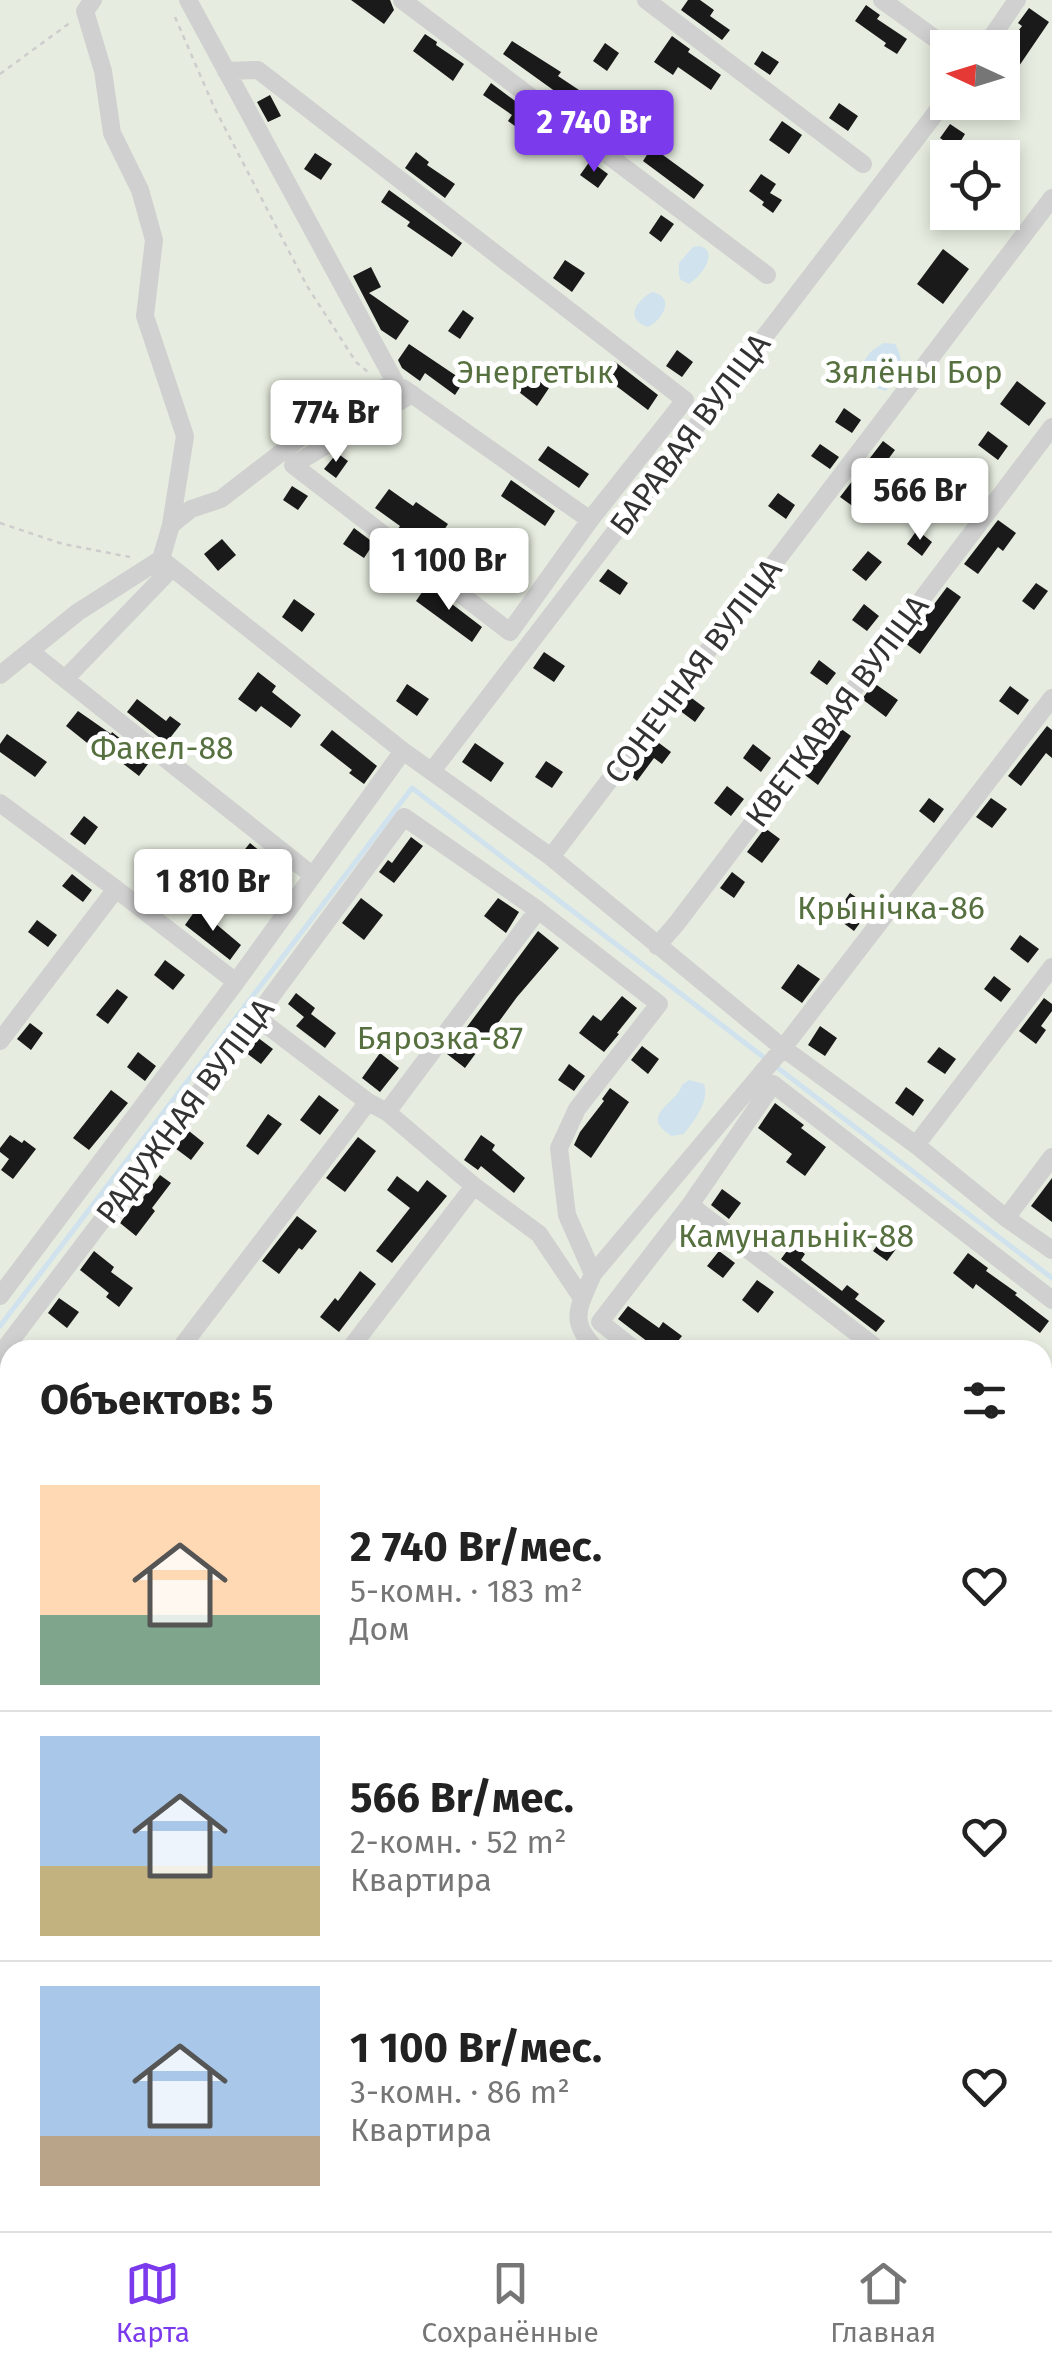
<!DOCTYPE html>
<html lang="ru">
<meta charset="utf-8">
<style>
:root{--surface:#fff;--page:#f2f2f2;--text:#222;--muted:#767676;--line:#e0e0e0;--accent:#7c3aed}
body{margin:0;font-family:"Fira Sans",sans-serif;background:var(--page);color:var(--text);height:100vh;display:flex;flex-direction:column;font-size:38px;white-space:nowrap}
*{box-sizing:border-box;margin:0}
p{font-size:32px;color:var(--muted)}
.icon{flex:none;width:55px;height:55px;fill:none;stroke:currentColor;stroke-width:2;stroke-linecap:round;stroke-linejoin:round}
.map{position:relative;flex:1;overflow:hidden}
.drawer{position:absolute;left:0px;top:1340px;width:1052px;height:892px;display:flex;flex-direction:column;background:var(--surface);border-radius:30px 30px 0 0;box-shadow:0 5px 15px #0003}
.drawer>*{flex:none}
.needle{width:65px;rotate:274deg}
.fabs{position:absolute;left:930px;top:30px;display:grid;gap:20px}
.fabs a{display:grid;place-items:center;width:90px;height:90px;border-radius:0px;background:var(--surface);box-shadow:0 5px 15px #0003;font-size:50px}
.price{position:absolute;translate:-50% -85px;padding:0 22px;border-radius:10px;background:#fff;color:#222;font-size:32px;line-height:65px;filter:drop-shadow(0 2px 5px #0008)}
.price::after{content:'';position:absolute;left:50%;top:60px;width:30px;height:22px;margin-left:-15px;background:inherit;clip-path:polygon(0 0,100% 0,50% 100%)}
.price.on{background:var(--accent);color:#fff}
ul{padding:0;list-style:none}
li{display:flex;align-items:center;gap:30px;height:250px;padding:0 40px}
li+li{border-top:2px solid var(--line)}
li span{display:grid;place-items:center;flex:none;width:280px;height:200px;border-radius:0px;color:#555}
li>.icon{margin-inline-start:auto}
span .icon{width:120px;height:120px;fill:#fffc;stroke-width:1}
li b{font-size:42px}
h2{display:flex;justify-content:space-between;align-items:center;height:120px;padding:0 40px;font-size:42px}
.dock{display:flex;justify-content:space-around;align-items:center;height:140px;border-top:2px solid var(--line);background:var(--surface);font-size:28px;color:var(--muted)}
.dock a{display:grid;justify-items:center;gap:5px}
.dock .on{color:var(--accent)}
.map>svg:first-child{display:block}
.green{fill:#e6ecdf;fill-rule:evenodd}
.water{fill:#cfe2ee}
.lines{fill:none;stroke-linecap:round;stroke-linejoin:round}
.stream{stroke:#cfe2ee;stroke-width:5}
.building{fill:#1a1a1a}
.path{stroke:#cdcdcd;stroke-width:2.5;stroke-dasharray:5 5;stroke-linecap:butt}
.minor{stroke:#d0d0d0;stroke-width:18}
.labels{text-anchor:middle;dominant-baseline:central;stroke-width:10;stroke-linejoin:round;paint-order:stroke}
.park-label{font-size:32px;fill:#56703f;stroke:#fff}
.street-label{font-size:32px;fill:#333;stroke:#fff}
</style>
<div class="map">
<svg width="1052" height="2231" viewBox="0 0 1052 2231">
<rect width="100%" height="100%" fill="#fff"/>
<path class="green" d="M 0,0 L 1052,0 L 1052,2231 L 0,2231 ZM 948,48 L 1002,48 L 1002,102 L 948,102 ZM 948,158 L 1002,158 L 1002,212 L 948,212 ZM 10,1350 L 1042,1350 L 1042,2222 L 10,2222 Z"/>
<path class="water" d="M 699,246 L 705,248 L 708,252 C 711,264 699,277 689,284 L 681,280 L 679,276 L 679,263 L 693,247 Z
M 652,292 C 676,297 663,319 648,327 C 624,319 636,301 652,292 Z
M 884,343 L 895,344 C 907,366 900,373 886,391 L 872,387 L 861,377 C 862,359 869,351 884,343 Z
M 689,1080 L 704,1084 C 710,1101 694,1121 684,1134 L 672,1136 C 644,1119 664,1109 677,1094 C 688,1079 674,1091 689,1080 Z"/>
<g class="lines">
<path class="stream" d="M 0,1326 L 412,788 L 1052,1278
M 1042,1737 L 1052,1744
M 0,1869 L 10,1856"/>
</g>
<path class="building" d="M 351,0 L 390,0 L 394,10 L 384,24 Z
M 688,0 L 700,0 L 714,10 L 710,16 L 730,30 L 722,40 L 681,10 Z
M 866,5 L 880,15 L 877,19 L 907,39 L 897,54 L 884,46 L 886,43 L 855,21 Z
M 1029,8 L 1049,22 L 1017,69 L 1002,58 L 1002,52 L 1022,26 L 1018,23 Z
M 425,34 L 437,42 L 436,45 L 464,64 L 453,81 L 413,51 Z
M 672,36 L 690,49 L 688,52 L 721,75 L 711,90 L 678,67 L 673,75 L 654,62 Z
M 512,41 L 561,72 L 558,76 L 600,104 L 597,107 L 626,127 L 616,142 L 604,134 L 606,131 L 561,100 L 563,97 L 503,54 Z
M 605,43 L 619,53 L 607,71 L 593,61 Z
M 762,51 L 779,62 L 770,75 L 754,64 Z
M 491,83 L 538,118 L 526,134 L 508,121 L 512,115 L 483,95 Z
M 270,95 L 281,116 L 268,122 L 257,102 Z
M 839,103 L 858,116 L 848,131 L 829,118 Z
M 782,121 L 802,135 L 789,154 L 769,140 Z
M 950,124 L 965,134 L 956,149 L 940,138 Z
M 652,147 L 704,185 L 694,199 L 643,161 Z
M 416,152 L 429,162 L 427,165 L 455,184 L 445,198 L 405,168 Z
M 315,153 L 332,164 L 321,180 L 304,169 Z
M 590,161 L 608,174 L 598,188 L 580,175 Z
M 761,174 L 776,184 L 770,193 L 782,200 L 773,213 L 762,205 L 764,202 L 749,191 Z
M 389,190 L 462,243 L 452,257 L 407,226 L 410,222 L 381,202 Z
M 661,215 L 674,224 L 661,242 L 649,233 Z
M 943,249 L 969,269 L 943,304 L 917,284 Z
M 565,260 L 585,273 L 572,292 L 553,278 Z
M 371,267 L 381,287 L 369,293 L 409,321 L 396,340 L 381,330 L 353,276 Z
M 463,310 L 474,318 L 460,339 L 448,331 Z
M 409,344 L 464,381 L 455,395 L 425,373 L 420,381 L 402,368 L 398,360 Z
M 677,350 L 693,362 L 682,377 L 666,366 Z
M 614,361 L 658,395 L 648,410 L 603,376 Z
M 517,366 L 549,388 L 537,406 L 506,382 Z
M 1017,381 L 1046,403 L 1029,426 L 1000,404 Z
M 844,408 L 861,420 L 852,433 L 835,422 Z
M 988,431 L 1008,446 L 998,460 L 978,445 Z
M 883,441 L 895,450 L 872,481 L 877,485 L 858,510 L 840,497 Z
M 820,444 L 839,457 L 830,469 L 811,456 Z
M 548,446 L 589,474 L 579,488 L 538,460 Z
M 337,453 L 348,461 L 336,478 L 324,469 Z
M 511,480 L 555,511 L 545,526 L 501,496 Z
M 292,486 L 308,496 L 298,510 L 283,500 Z
M 949,486 L 965,498 L 954,513 L 938,501 Z
M 389,489 L 413,506 L 416,502 L 448,524 L 430,551 L 398,529 L 400,526 L 375,508 Z
M 778,493 L 795,505 L 786,519 L 768,506 Z
M 998,520 L 1016,533 L 1003,551 L 998,547 L 978,574 L 964,564 Z
M 354,528 L 374,543 L 364,558 L 343,544 Z
M 917,530 L 932,542 L 922,556 L 907,544 Z
M 222,539 L 236,555 L 218,571 L 204,554 Z
M 465,545 L 479,554 L 464,576 L 451,566 Z
M 868,551 L 882,562 L 866,581 L 852,570 Z
M 608,569 L 628,583 L 620,595 L 599,581 Z
M 1036,583 L 1048,591 L 1034,610 L 1022,601 Z
M 427,585 L 482,627 L 472,642 L 416,601 Z
M 947,587 L 961,597 L 920,654 L 905,643 Z
M 294,599 L 315,614 L 302,632 L 282,617 Z
M 864,604 L 879,616 L 867,631 L 852,620 Z
M 544,652 L 565,666 L 554,682 L 533,668 Z
M 819,660 L 836,673 L 827,685 L 810,673 Z
M 258,672 L 276,686 L 272,692 L 301,715 L 291,728 L 261,706 L 256,712 L 238,699 Z
M 874,683 L 898,700 L 886,717 L 862,699 Z
M 407,684 L 429,699 L 417,716 L 396,701 Z
M 1010,686 L 1029,700 L 1018,715 L 999,701 Z
M 689,696 L 705,708 L 695,722 L 679,710 Z
M 137,699 L 166,721 L 170,716 L 181,724 L 166,743 L 127,712 Z
M 78,711 L 111,734 L 112,732 L 122,740 L 120,743 L 148,764 L 139,776 L 104,749 L 101,754 L 66,726 Z
M 1047,726 L 1052,730 L 1052,758 L 1046,753 L 1021,786 L 1008,776 Z
M 840,728 L 851,736 L 818,785 L 805,775 Z
M 332,730 L 377,766 L 364,784 L 349,773 L 352,770 L 320,745 Z
M 7,734 L 47,762 L 35,777 L 0,752 L 0,744 Z
M 655,740 L 671,752 L 662,764 L 654,758 L 637,781 L 629,774 Z
M 475,743 L 504,763 L 491,782 L 462,762 Z
M 753,744 L 771,758 L 761,772 L 743,758 Z
M 546,761 L 563,772 L 552,788 L 535,777 Z
M 727,786 L 744,799 L 731,816 L 714,803 Z
M 929,798 L 944,809 L 934,823 L 919,811 Z
M 991,798 L 1007,809 L 992,828 L 976,817 Z
M 84,816 L 98,827 L 85,845 L 70,834 Z
M 765,828 L 780,839 L 762,863 L 747,852 Z
M 411,837 L 423,846 L 394,883 L 379,872 L 388,860 L 392,863 Z
M 250,843 L 285,872 L 275,885 L 237,859 Z
M 149,872 L 164,884 L 152,900 L 136,889 Z
M 732,872 L 745,882 L 734,898 L 720,888 Z
M 72,874 L 92,890 L 83,902 L 62,886 Z
M 850,893 L 871,908 L 854,931 L 834,916 Z
M 361,898 L 383,915 L 364,940 L 342,923 Z
M 498,898 L 519,912 L 506,933 L 484,916 Z
M 197,908 L 241,945 L 230,960 L 185,925 Z
M 37,920 L 57,935 L 48,947 L 28,932 Z
M 538,931 L 559,948 L 517,997 L 465,1068 L 447,1054 Z
M 1020,935 L 1039,949 L 1028,963 L 1010,949 Z
M 165,960 L 185,975 L 173,990 L 154,975 Z
M 798,964 L 820,979 L 802,1003 L 781,988 Z
M 994,976 L 1011,989 L 1001,1002 L 984,989 Z
M 117,989 L 128,997 L 108,1024 L 96,1015 Z
M 296,993 L 315,1008 L 311,1014 L 336,1033 L 325,1048 L 296,1026 L 304,1017 L 288,1004 Z
M 622,996 L 637,1008 L 617,1033 L 619,1034 L 604,1052 L 579,1033 L 593,1015 L 601,1021 Z
M 1044,998 L 1052,1004 L 1052,1011 L 1041,1026 L 1046,1030 L 1036,1044 L 1019,1031 Z
M 30,1023 L 43,1033 L 31,1050 L 17,1039 Z
M 820,1026 L 837,1038 L 825,1056 L 808,1045 Z
M 257,1037 L 273,1049 L 261,1064 L 245,1052 Z
M 642,1046 L 659,1059 L 648,1074 L 631,1060 Z
M 939,1047 L 956,1059 L 945,1074 L 927,1062 Z
M 138,1052 L 156,1066 L 145,1081 L 127,1067 Z
M 380,1053 L 399,1068 L 380,1092 L 362,1078 Z
M 569,1064 L 585,1076 L 574,1091 L 558,1080 Z
M 906,1087 L 924,1100 L 913,1116 L 895,1103 Z
M 610,1088 L 629,1102 L 591,1158 L 574,1145 L 580,1132 L 604,1101 L 602,1099 Z
M 111,1090 L 128,1103 L 89,1150 L 73,1138 Z
M 319,1095 L 339,1110 L 320,1135 L 300,1120 Z
M 775,1103 L 804,1125 L 801,1128 L 826,1147 L 805,1176 L 786,1162 L 792,1154 L 758,1128 Z
M 268,1114 L 282,1124 L 258,1155 L 246,1146 Z
M 189,1131 L 204,1143 L 191,1160 L 175,1148 Z
M 10,1135 L 22,1143 L 24,1140 L 36,1149 L 13,1179 L 1,1170 L 9,1159 L 0,1152 L 0,1148 Z
M 481,1135 L 495,1145 L 492,1150 L 525,1178 L 514,1193 L 481,1166 L 478,1170 L 464,1160 Z
M 358,1137 L 376,1151 L 345,1192 L 326,1178 Z
M 160,1175 L 171,1183 L 152,1208 L 155,1211 L 136,1236 L 120,1223 L 138,1198 L 141,1200 Z
M 397,1176 L 418,1192 L 427,1180 L 447,1196 L 392,1263 L 376,1251 L 410,1208 L 387,1190 Z
M 1052,1178 L 1052,1222 L 1031,1206 Z
M 722,1189 L 741,1203 L 729,1219 L 711,1205 Z
M 297,1216 L 317,1231 L 302,1250 L 299,1248 L 279,1274 L 262,1261 Z
M 886,1234 L 899,1245 L 887,1261 L 873,1251 Z
M 792,1244 L 805,1254 L 801,1260 L 842,1291 L 847,1285 L 859,1294 L 855,1299 L 885,1321 L 876,1332 L 781,1259 Z
M 94,1251 L 114,1267 L 111,1272 L 133,1288 L 119,1307 L 106,1297 L 109,1293 L 80,1270 Z
M 719,1251 L 735,1263 L 723,1278 L 707,1266 Z
M 968,1253 L 988,1268 L 986,1271 L 1017,1293 L 1015,1295 L 1049,1321 L 1040,1333 L 976,1284 L 973,1289 L 953,1273 Z
M 360,1271 L 376,1284 L 339,1332 L 320,1317 L 335,1298 L 338,1301 Z
M 757,1280 L 774,1292 L 758,1313 L 742,1300 Z
M 59,1298 L 79,1312 L 67,1328 L 48,1313 Z
M 628,1306 L 659,1328 L 663,1322 L 682,1336 L 671,1350 L 654,1350 L 646,1344 L 648,1342 L 618,1319 Z"/>
<g class="lines">
<path class="path" d="M 175,17 L 214,107 L 307,286 L 356,362 L 369,373
M 0,74 L 71,22
M 0,523 L 63,544 L 130,557"/>
<path class="minor" d="M 93,0 L 85,11 L 103,71 L 112,133 L 140,190 L 154,240 L 145,316 L 185,436 L 171,525
M 402,0 L 767,275
M 646,0 L 863,164
M 882,0 L 948,48
M 984,48 L 1017,0
M 226,71 L 258,70 L 685,400 L 590,520 L 510,632 L 293,465 L 412,394
M 403,388 L 590,520
M 161,559 L 403,751
M 31,652 L 312,875
M 0,675 L 78,612 L 161,559 L 171,525 L 191,509 L 221,499 L 331,414 L 395,382 L 188,0
M 65,679 L 172,568
M 432,771 L 948,97
M 0,803 L 116,889 L 236,982 L 403,751 L 551,857 L 783,1048 L 916,1145 L 1006,1218 L 1052,1250
M 551,857 L 1052,198
M 657,946 L 677,923 L 1052,427
M 256,1017 L 368,1102 L 387,1112 L 474,1186
M 0,1041 L 116,889
M 387,1112 L 538,910
M 916,1145 L 1052,967
M 690,1205 L 879,1350
M 1006,1218 L 1052,1157
M 0,1296 L 236,982
M 179,1350 L 368,1102
M 349,1350 L 474,1186 L 539,1234 L 582,1298
M 597,1350 C 568,1321 578,1309 593,1274 L 783,1048 L 1052,698
M 635,1350 L 600,1322 L 690,1205 L 773,1084 L 1052,1300
M 0,1355 L 256,1017 L 404,817 L 538,910 L 659,1004 L 577,1109 L 559,1148 L 567,1215 L 593,1274
M 1042,1475 L 1052,1482
M 0,1584 L 10,1571
M 1042,1664 L 1052,1671
M 1042,1694 L 1052,1701
M 0,1813 L 10,1800"/>
</g>
<g class="labels">
<g class="park-label">
<text x="535" y="372">Энергетык</text>
<text x="914" y="372">Зялёны Бор</text>
<text x="162" y="748">Факел-88</text>
<text x="891" y="908">Крынічка-86</text>
<text x="440" y="1038">Бярозка-87</text>
<text x="796" y="1236">Камунальнік-88</text>
</g>
<g class="street-label">
<text transform="translate(690 434) rotate(-53)">БАРАВАЯ ВУЛІЦА</text>
<text transform="translate(693 671) rotate(-53)">СОНЕЧНАЯ ВУЛІЦА</text>
<text transform="translate(837 711) rotate(-53)">КВЕТКАВАЯ ВУЛІЦА</text>
<text transform="translate(185 1111) rotate(-53)">РАДУЖНАЯ ВУЛІЦА</text>
</g>
</g>
</svg>
<div class="fabs">
<a><svg class="needle" viewBox="-14 -14 28 28"><path d="M0-13l5 13h-10z" fill="#e53935"/><path d="M0 13l5-13h-10z" fill="#767676"/></svg></a>
<a><svg class="icon" aria-label="locate" viewBox="0 0 24 24"><circle cx="12" cy="12" r="6"/><path d="M12 2v4M12 18v4M2 12h4M18 12h4"/></svg></a>
</div>
<b class="price on" style="left:594px;top:175px">2 740 Br</b>
<b class="price" style="left:336px;top:465px">774 Br</b>
<b class="price" style="left:920px;top:543px">566 Br</b>
<b class="price" style="left:449px;top:613px">1 100 Br</b>
<b class="price" style="left:213px;top:934px">1 810 Br</b>
<section class="drawer">
<h2>Объектов: 5<svg class="icon" aria-label="filters" viewBox="0 0 24 24"><path d="M4 7h16M4 17h16"/><circle cx="9" cy="7" r="2"/><circle cx="15" cy="17" r="2"/></svg></h2>
<ul>
<li><span style="background:linear-gradient(#ffd9b3 65%,#7fa58c 0)"><svg class="icon" aria-label="home" viewBox="0 0 24 24"><path d="M3 11l9-7 9 7M6 9v11h12V9"/></svg></span><div><b>2 740 Br/мес.</b><p>5-комн. · 183 m²</p><p>Дом</p></div><svg class="icon" aria-label="heart" viewBox="0 0 24 24"><path d="M12 20l-8-8c-3-5 5-10 8-4 3-6 11-1 8 4z"/></svg></li>
<li><span style="background:linear-gradient(#a9c7e8 65%,#c2b280 0)"><svg class="icon" aria-label="home" viewBox="0 0 24 24"><path d="M3 11l9-7 9 7M6 9v11h12V9"/></svg></span><div><b>566 Br/мес.</b><p>2-комн. · 52 m²</p><p>Квартира</p></div><svg class="icon" aria-label="heart" viewBox="0 0 24 24"><path d="M12 20l-8-8c-3-5 5-10 8-4 3-6 11-1 8 4z"/></svg></li>
<li><span style="background:linear-gradient(#a9c7e8 75%,#b9a48a 0)"><svg class="icon" aria-label="home" viewBox="0 0 24 24"><path d="M3 11l9-7 9 7M6 9v11h12V9"/></svg></span><div><b>1 100 Br/мес.</b><p>3-комн. · 86 m²</p><p>Квартира</p></div><svg class="icon" aria-label="heart" viewBox="0 0 24 24"><path d="M12 20l-8-8c-3-5 5-10 8-4 3-6 11-1 8 4z"/></svg></li>
</ul>
</section>
</div>
<nav class="dock">
<a class="on"><svg class="icon" aria-label="map" viewBox="0 0 24 24"><path d="M3 6l6-2 6 2 6-2v14l-6 2-6-2-6 2zM9 4v14M15 6v14"/></svg>Карта</a>
<a><svg class="icon" aria-label="saved" viewBox="0 0 24 24"><path d="M7 4h10v16l-5-4-5 4z"/></svg>Сохранённые</a>
<a><svg class="icon" aria-label="home" viewBox="0 0 24 24"><path d="M3 11l9-7 9 7M6 9v11h12V9"/></svg>Главная</a>
</nav>
